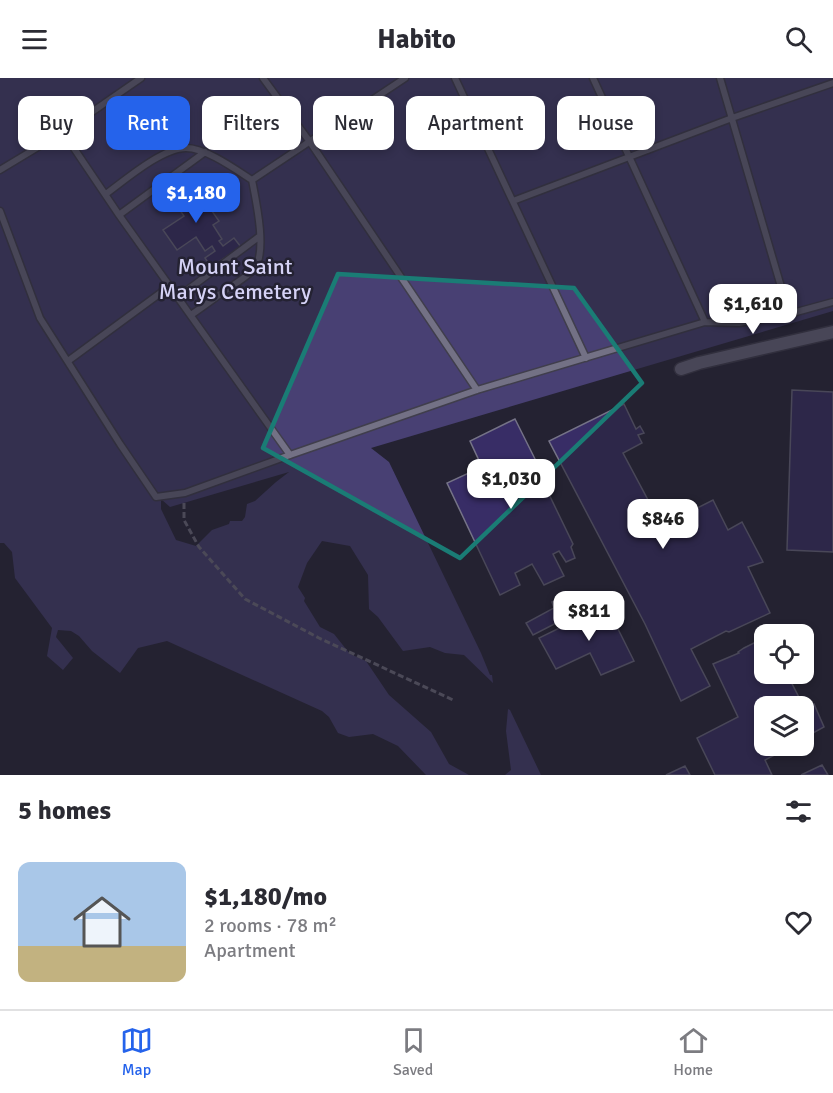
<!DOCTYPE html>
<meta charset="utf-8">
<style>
:root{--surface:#fff;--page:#f7f7f7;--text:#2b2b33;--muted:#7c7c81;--line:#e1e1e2;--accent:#2563eb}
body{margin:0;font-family:Signika,sans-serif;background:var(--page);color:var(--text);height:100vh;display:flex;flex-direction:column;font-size:22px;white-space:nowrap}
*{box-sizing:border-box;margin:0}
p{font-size:20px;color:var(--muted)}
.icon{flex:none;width:33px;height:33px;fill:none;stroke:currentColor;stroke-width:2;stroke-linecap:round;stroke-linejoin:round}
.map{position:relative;height:697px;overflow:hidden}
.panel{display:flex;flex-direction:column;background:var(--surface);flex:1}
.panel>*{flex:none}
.guide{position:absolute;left:18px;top:18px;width:798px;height:54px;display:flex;gap:12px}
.buttons{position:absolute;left:754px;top:546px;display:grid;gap:12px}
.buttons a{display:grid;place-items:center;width:60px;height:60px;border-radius:12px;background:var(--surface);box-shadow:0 3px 9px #0003;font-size:30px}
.price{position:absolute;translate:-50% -51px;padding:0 14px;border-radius:12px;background:#fff;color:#222;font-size:20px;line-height:39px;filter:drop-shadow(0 2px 3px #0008)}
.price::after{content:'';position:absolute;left:50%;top:36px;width:18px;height:14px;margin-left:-9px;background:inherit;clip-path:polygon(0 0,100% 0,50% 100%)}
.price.active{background:var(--accent);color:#fff}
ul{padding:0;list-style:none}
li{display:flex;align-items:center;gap:18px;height:150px;padding:0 18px}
li span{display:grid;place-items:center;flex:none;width:168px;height:120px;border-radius:12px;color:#555}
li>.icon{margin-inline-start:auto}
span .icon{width:72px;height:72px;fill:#fffc;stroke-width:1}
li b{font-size:26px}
h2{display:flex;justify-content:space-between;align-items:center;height:72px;padding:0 18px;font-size:26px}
.tag{padding:0 21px;border-radius:12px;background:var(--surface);box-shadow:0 3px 9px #0003;font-size:21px;line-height:54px}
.tag.active{background:var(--accent);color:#fff}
header{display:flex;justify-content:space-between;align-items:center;height:78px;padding:0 18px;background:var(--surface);font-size:27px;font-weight:700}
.menu{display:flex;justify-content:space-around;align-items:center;height:84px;border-top:2px solid var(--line);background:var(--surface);font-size:16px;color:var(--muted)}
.menu a{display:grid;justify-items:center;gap:3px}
.menu .active{color:var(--accent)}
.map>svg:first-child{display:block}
.green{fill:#484073;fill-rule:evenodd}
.building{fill:#382d66;stroke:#757387;stroke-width:1.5}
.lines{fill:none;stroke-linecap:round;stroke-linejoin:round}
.service-casing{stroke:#403e4c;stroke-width:9}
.minor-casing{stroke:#403e4c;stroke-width:15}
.path{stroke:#7a7886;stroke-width:3;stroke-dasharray:6 3;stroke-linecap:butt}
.service{stroke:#737185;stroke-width:6}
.minor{stroke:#737185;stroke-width:12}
.marked{fill:none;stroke:#1a7c75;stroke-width:4.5;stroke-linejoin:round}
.labels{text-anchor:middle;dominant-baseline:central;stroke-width:5;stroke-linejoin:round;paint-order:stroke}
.park-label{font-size:22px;fill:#d5d2f6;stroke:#242232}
</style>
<header><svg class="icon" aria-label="menu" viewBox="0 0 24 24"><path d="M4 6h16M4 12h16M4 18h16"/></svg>Habito<svg class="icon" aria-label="search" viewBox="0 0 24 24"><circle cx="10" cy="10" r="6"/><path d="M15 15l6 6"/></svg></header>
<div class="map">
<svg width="833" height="697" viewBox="0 0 833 697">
<rect width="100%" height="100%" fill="#242232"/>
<path class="green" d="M 0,0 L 833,0 L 833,233 L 371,370 L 389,384 L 481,575 L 490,597 L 492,597 L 493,605 L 464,577 L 445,575 L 430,569 L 403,573 L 378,539 L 369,531 L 368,497 L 350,468 L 322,463 L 307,485 L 298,509 L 305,520 L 304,523 L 320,549 L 334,556 L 350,576 L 366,583 L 389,617 L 431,654 L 449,686 L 469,697 L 426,697 L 398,668 L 373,656 L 349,659 L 338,655 L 329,639 L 322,633 L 167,563 L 138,570 L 120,595 L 92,573 L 79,558 L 71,553 L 58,552 L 56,559 L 73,580 L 63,592 L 47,578 L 52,550 L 15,500 L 12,474 L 4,465 L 0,465 ZM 289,394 L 276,404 L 255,423 L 247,426 L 245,439 L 242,443 L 230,443 L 229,446 L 212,452 L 196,468 L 176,462 L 161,431 L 161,421 L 170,429 Z
M 508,631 L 510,632 L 541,697 L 505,697 L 511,692 L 506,653 Z"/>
<path class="building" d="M 186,97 L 192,105 L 181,112 L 185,118 L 190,115 L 198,127 L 205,123 L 219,143 L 213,147 L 222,161 L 219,163 L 223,168 L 234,160 L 241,169 L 211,189 L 205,180 L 215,173 L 212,168 L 205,173 L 196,159 L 177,172 L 163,152 L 184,138 L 175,125 L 179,122 L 175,116 L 163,124 L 158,116 Z
M 792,312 L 833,314 L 833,474 L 787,472 Z
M 624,326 L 636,351 L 640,348 L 644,355 L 638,357 L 642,365 L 623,375 L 655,435 L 652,437 L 660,449 L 713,422 L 728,452 L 742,444 L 763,484 L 748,489 L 770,535 L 729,554 L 726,553 L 691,571 L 710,608 L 681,623 L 645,546 L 549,363 Z
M 515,341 L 547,405 L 544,406 L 573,466 L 571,469 L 575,480 L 566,484 L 559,473 L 553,476 L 564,498 L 544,507 L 532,486 L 515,495 L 520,507 L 500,517 L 447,405 L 482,389 L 470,363 Z
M 560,522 L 570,538 L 533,557 L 526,545 L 554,530 L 552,524 Z
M 606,527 L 634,583 L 601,597 L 590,575 L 556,591 L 539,560 Z
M 764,560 L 765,563 L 765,596 L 787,596 L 804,629 L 814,626 L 824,649 L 804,660 L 804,628 L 765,628 L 765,668 L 791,668 L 765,682 L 772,697 L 715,697 L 697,660 L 738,639 L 713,586 L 739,575 L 738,574 L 744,570 Z
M 822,687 L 828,697 L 801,697 Z
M 685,688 L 690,697 L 666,697 Z"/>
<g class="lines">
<g class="service-casing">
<path id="service" d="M 263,0 L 310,64 L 477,312
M 455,0 L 586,280
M 593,0 L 705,244
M 720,0 L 789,236
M 63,54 L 119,137 L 290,377
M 0,92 L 63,54 L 141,0
M 252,102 L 405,0
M 106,116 C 125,102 162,70 186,70 C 206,70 235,91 252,102 C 256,123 267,172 255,190 C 248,198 238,204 229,210 C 216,219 204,228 191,237
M 513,123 L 732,40 L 833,5
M 0,133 L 40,240 L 120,366 L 156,419 L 185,415 L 290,377 L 477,312 L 705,244 L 739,245 L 789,236 L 833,224
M 119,137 L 205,74
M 178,219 L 260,158
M 68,283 L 170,208"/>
</g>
<g class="minor-casing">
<path id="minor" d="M 681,291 L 699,285 L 833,254"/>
</g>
<path class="path" d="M 184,425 L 184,442 L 199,469 L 245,521 L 319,560 L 453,622"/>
<use href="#service" class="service"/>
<use href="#minor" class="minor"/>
</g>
<path d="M0 0H833V697H0ZM 338,196 L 574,210 L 642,305 L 460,480 L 263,370 Z" fill="#242232" fill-opacity=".55" fill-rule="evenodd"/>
<path class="marked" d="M 338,196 L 574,210 L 642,305 L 460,480 L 263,370 Z"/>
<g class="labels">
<g class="park-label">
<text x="235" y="188">Mount Saint<tspan x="235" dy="25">Marys Cemetery</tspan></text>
</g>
</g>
</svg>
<div class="buttons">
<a><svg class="icon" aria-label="locate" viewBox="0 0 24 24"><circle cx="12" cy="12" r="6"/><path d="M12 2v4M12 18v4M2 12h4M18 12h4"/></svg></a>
<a><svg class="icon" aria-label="layers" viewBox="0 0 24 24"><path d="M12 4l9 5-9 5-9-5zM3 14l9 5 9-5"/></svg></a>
</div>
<b class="price active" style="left:196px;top:146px">$1,180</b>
<b class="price" style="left:753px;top:257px">$1,610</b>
<b class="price" style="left:511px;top:432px">$1,030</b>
<b class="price" style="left:663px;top:472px">$846</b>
<b class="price" style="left:589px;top:564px">$811</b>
<div class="guide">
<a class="tag">Buy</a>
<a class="tag active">Rent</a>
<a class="tag">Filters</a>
<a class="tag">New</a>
<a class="tag">Apartment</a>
<a class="tag">House</a>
</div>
</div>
<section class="panel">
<h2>5 homes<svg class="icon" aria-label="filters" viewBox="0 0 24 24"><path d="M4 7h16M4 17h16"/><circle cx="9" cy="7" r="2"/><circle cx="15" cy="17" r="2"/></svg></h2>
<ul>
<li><span style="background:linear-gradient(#a9c7e8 70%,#c2b280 0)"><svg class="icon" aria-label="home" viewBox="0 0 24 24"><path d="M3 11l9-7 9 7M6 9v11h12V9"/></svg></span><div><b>$1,180/mo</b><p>2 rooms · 78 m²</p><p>Apartment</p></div><svg class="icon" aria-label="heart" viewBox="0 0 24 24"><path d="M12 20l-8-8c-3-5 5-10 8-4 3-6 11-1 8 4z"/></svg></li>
</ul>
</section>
<nav class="menu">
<a class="active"><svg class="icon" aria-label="map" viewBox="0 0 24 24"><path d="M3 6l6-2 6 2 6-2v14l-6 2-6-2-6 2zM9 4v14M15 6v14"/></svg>Map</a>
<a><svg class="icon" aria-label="saved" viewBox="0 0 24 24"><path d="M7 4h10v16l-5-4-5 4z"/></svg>Saved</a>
<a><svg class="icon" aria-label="home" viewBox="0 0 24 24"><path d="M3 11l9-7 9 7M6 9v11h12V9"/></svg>Home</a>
</nav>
